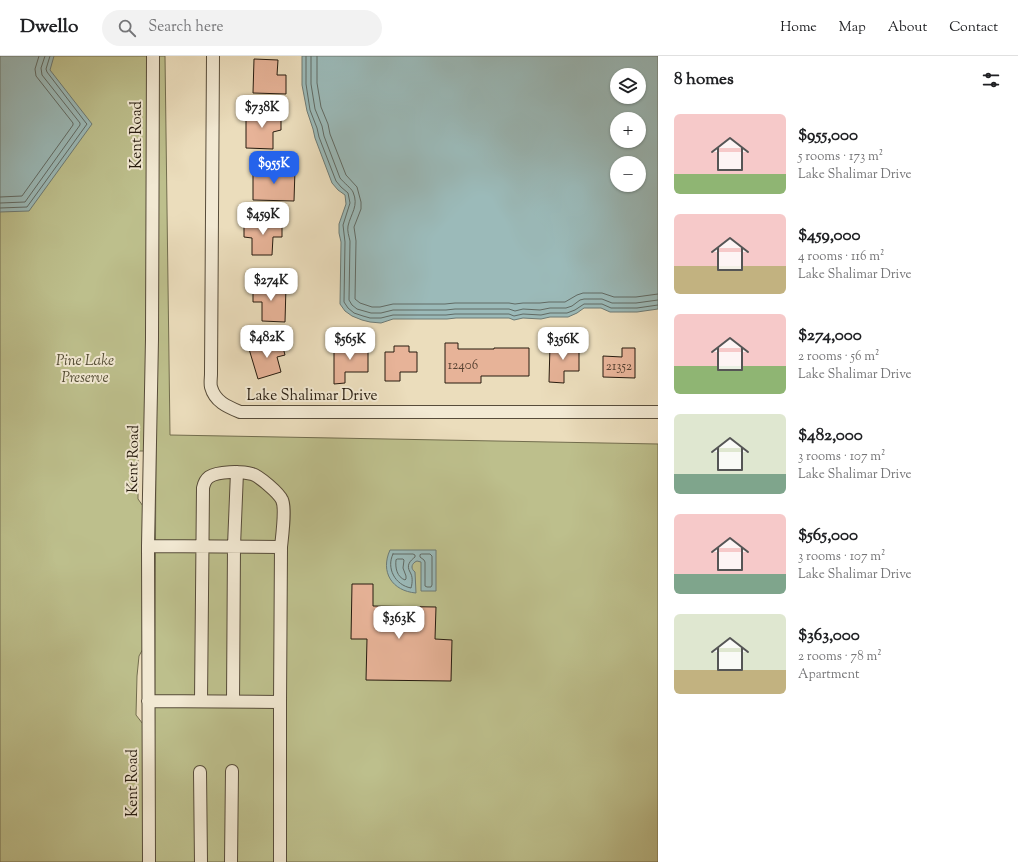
<!DOCTYPE html>
<meta charset="utf-8">
<style>
:root{--surface:#fff;--page:#f2f2f2;--text:#202124;--muted:#757577;--line:#e0e0e0;--accent:#2563eb}
body{margin:0;font-family:"Sorts Mill Goudy",serif;background:var(--page);color:var(--text);height:100vh;display:flex;flex-direction:column;font-size:15px;white-space:nowrap}
*{box-sizing:border-box;margin:0}
p{font-size:13px;color:var(--muted)}
.icon{flex:none;width:22px;height:22px;fill:none;stroke:currentColor;stroke-width:2;stroke-linecap:round;stroke-linejoin:round}
.map{position:relative;flex:1;overflow:hidden}
.details{display:flex;flex-direction:column;background:var(--surface);width:360px}
.details>*{flex:none}
.fabs{position:absolute;left:610px;top:12px;display:grid;gap:8px}
.fabs a{display:grid;place-items:center;width:36px;height:36px;border-radius:50%;background:var(--surface);box-shadow:0 1px 3px #0004;font-size:20px}
.price{position:absolute;translate:-50% -34px;padding:0 9px;border-radius:8px;background:#fff;color:#222;font-size:13px;line-height:26px;filter:drop-shadow(0 1px 2px #0008)}
.price::after{content:'';position:absolute;left:50%;top:24px;width:12px;height:9px;margin-left:-6px;background:inherit;clip-path:polygon(0 0,100% 0,50% 100%)}
.price.active{background:var(--accent);color:#fff}
ul{padding:0;list-style:none}
li{display:flex;align-items:center;gap:12px;height:100px;padding:0 16px}
li span{display:grid;place-items:center;flex:none;width:112px;height:80px;border-radius:6px;color:#555}
li>.icon{margin-inline-start:auto}
span .icon{width:48px;height:48px;fill:#fffc;stroke-width:1}
li b{font-size:17px}
h2{display:flex;justify-content:space-between;align-items:center;height:48px;padding:0 16px;font-size:17px}
header{display:flex;align-items:center;gap:24px;box-sizing:border-box;height:56px;padding:0 20px;background:var(--surface);border-bottom:1px solid var(--line)}
header strong{font-size:19px}
nav{display:flex;gap:22px;margin-inline-start:auto;font-size:14px}
.search{width:280px;height:36px;background:var(--page);display:flex;align-items:center;gap:10px;box-sizing:border-box;padding:0 14px;border-radius:22px;color:var(--muted);font-size:15px}
main{display:flex;flex:1;min-height:0}
.map>svg:first-child{display:block}
.green{fill:#bdbf8c;stroke:#726d4e}
.water{fill:#9bbab9;stroke:#6c7a75;fill-rule:evenodd}
.lines{fill:none;stroke-linecap:round;stroke-linejoin:round}
.shore{stroke:#606a64;stroke-width:1}
.building{fill:#e7b398;stroke:#261b0f}
.minor-casing{stroke:#574c3a;stroke-width:14}
.minor{stroke:#f2e9d3;stroke-width:12}
.labels{text-anchor:middle;dominant-baseline:central;stroke-width:4;stroke-linejoin:round;paint-order:stroke}
.number-label{font-size:13px;fill:#564131}
.street-label{font-size:15px;fill:#261b0f;stroke:#f2e9d3}
.park-label{font-size:15px;font-style:italic;fill:#534c34;stroke:#f2e9d3}
</style>
<header>
<strong>Dwello</strong>
<div class="search"><svg class="icon" aria-label="search" viewBox="0 0 24 24"><circle cx="10" cy="10" r="6"/><path d="M15 15l6 6"/></svg>Search here</div>
<nav><a>Home</a><a>Map</a><a>About</a><a>Contact</a></nav>
</header>
<main>
<div class="map">
<svg width="658" height="806" viewBox="0 0 658 806">
<rect width="100%" height="100%" fill="#ebddbc"/>
<filter id="stains"><feTurbulence type="fractalNoise" baseFrequency=".005" numOctaves="4"/><feColorMatrix values="0 0 0 0 .2 0 0 0 0 .09 0 0 0 0 .02 0 0 0 .5 -.17"/></filter>
<radialGradient id="worn" r=".72"><stop offset=".6" stop-color="#630" stop-opacity="0"/><stop offset="1" stop-color="#630" stop-opacity=".3"/></radialGradient>
<path class="green" d="M 0,0 L 165,0 L 170,379 L 658,388 L 658,806 L 154,806 L 156,379 L 151,395 L 138,395 L 138,443 L 150,460 L 150,580 L 139,600 L 137,620 L 136,659 L 146,672 L 148,806 L 0,806 Z"/>
<path class="water" d="M 0,0 L 54,0 L 50,14 L 92,68 L 29,155 L 0,156 Z
M 302,0 L 658,0 L 658,253 L 637,256 L 610,256 L 601,252 L 584,252 L 577,257 L 568,261 L 550,261 L 541,263 L 523,262 L 514,264 L 509,262 L 456,262 L 447,263 L 393,263 L 381,267 L 370,266 L 362,264 L 352,260 L 345,255 L 340,248 L 341,186 L 339,177 L 339,168 L 346,148 L 345,139 L 338,134 L 332,127 L 315,82 L 313,73 L 307,55 L 302,29 ZM 617,19 L 639,19 L 639,41 L 617,41 ZM 617,63 L 639,63 L 639,85 L 617,85 ZM 617,107 L 639,107 L 639,129 L 617,129 Z
M 390,494 L 436,494 L 436,535 L 421,535 L 421,506 L 417,505 L 415,506 C 411,509 411,513 415,516 L 416,537 C 392,535 380,516 390,494 Z"/>
<g class="lines">
<path class="shore" d="M 306,0 L 306,28 L 310,54 L 317,72 L 319,81 L 336,125 L 341,131 L 348,137 L 350,147 L 343,169 L 345,186 L 344,246 L 348,252 L 354,257 L 363,260 L 370,262 L 381,262 L 393,259 L 446,259 L 455,258 L 509,258 L 514,260 L 523,258 L 541,259 L 550,257 L 567,257 L 575,254 L 584,248 L 602,248 L 611,252 L 637,252 L 658,249
M 311,0 L 311,28 L 315,53 L 322,70 L 324,80 L 340,122 C 344,127 351,132 353,136 C 359,150 351,157 348,170 C 347,175 349,180 350,185 L 349,244 L 352,249 L 357,253 L 371,257 L 381,257 L 393,254 L 446,254 L 455,253 L 509,253 L 515,255 L 523,253 L 540,254 L 550,252 L 566,252 L 572,250 L 580,244 L 584,243 L 602,243 L 612,247 L 636,247 L 658,244
M 317,0 L 317,27 L 321,51 L 328,68 L 330,78 L 346,119 L 357,131 L 361,146 L 361,153 L 354,171 L 356,185 L 355,243 L 360,247 L 372,251 L 380,251 L 393,248 L 445,248 L 455,247 L 509,247 L 515,248 L 523,247 L 540,247 L 549,246 L 565,246 L 577,239 L 583,237 L 602,237 L 614,241 L 636,241 L 658,238
M 0,141 L 22,140 L 73,69 L 73,67 L 36,20 L 35,13 L 39,0
M 0,147 L 25,146 L 80,69 L 80,67 L 42,19 L 41,12 L 45,0
M 0,152 L 27,151 L 87,68 L 86,67 L 47,16 L 46,13 L 50,0
M 393,498 L 413,498 L 415,499 L 415,501 C 410,505 406,509 410,516 C 410,517 411,517 411,518 C 413,522 412,529 411,532 C 395,529 386,512 393,498 Z
M 422,498 L 430,498 L 432,500 L 432,529 L 431,531 L 427,531 L 425,530 L 425,506 L 424,504 L 420,501 L 420,499 Z
M 398,503 L 403,503 L 404,504 L 403,512 L 406,520 L 406,523 L 405,524 C 397,521 395,512 396,504 Z"/>
</g>
<path class="building" d="M 254,3 L 278,4 L 277,19 L 286,19 L 286,38 L 253,37 Z
M 246,56 L 281,56 L 281,74 L 273,76 L 273,93 L 246,92 Z
M 261,112 L 295,113 L 294,145 L 253,144 L 253,119 L 260,119 Z
M 244,165 L 282,166 L 282,181 L 273,181 L 272,199 L 252,199 L 252,182 L 244,181 Z
M 253,229 L 286,230 L 285,266 L 262,265 L 262,246 L 253,246 Z
M 281,284 L 285,299 L 277,301 L 281,316 L 258,323 L 249,293 Z
M 445,287 L 458,287 L 458,293 L 494,293 L 494,292 L 529,292 L 529,320 L 481,320 L 481,327 L 445,327 Z
M 368,289 L 368,316 L 345,316 L 345,327 L 334,328 L 334,290 Z
M 550,289 L 579,289 L 579,315 L 564,315 L 564,327 L 549,326 Z
M 394,290 L 409,290 L 409,296 L 417,296 L 417,316 L 400,316 L 400,325 L 385,325 L 385,296 L 394,296 Z
M 622,292 L 635,292 L 635,322 L 603,321 L 603,300 L 622,301 Z
M 352,528 L 373,528 L 373,550 L 436,551 L 435,583 L 452,584 L 451,625 L 366,624 L 367,583 L 351,583 Z"/>
<g class="lines">
<g class="minor-casing">
<path id="minor" d="M 213,0 L 211,318 C 211,322 210,327 211,331 C 215,346 228,351 240,356 L 658,356
M 148,645 L 280,646 L 281,491 L 148,490
M 201,645 L 203,432 C 204,427 205,424 209,421 C 218,415 241,415 252,418 C 259,420 279,437 282,444 C 286,452 282,481 281,491
M 233,645 L 234,490 L 237,416
M 200,716 L 201,806
M 149,806 L 148,490 L 152,283 L 153,0
M 231,806 L 232,715
M 280,806 L 280,646"/>
</g>
<use href="#minor" class="minor"/>
</g>
<g class="labels">
<g class="number-label">
<text x="463" y="310">12406</text>
<text x="619" y="311">21352</text>
</g>
<g class="street-label">
<text transform="translate(137 79) rotate(-90)">Kent Road</text>
<text x="312" y="340">Lake Shalimar Drive</text>
<text transform="translate(134 403) rotate(-89)">Kent Road</text>
<text transform="translate(133 727) rotate(-90)">Kent Road</text>
</g>
<g class="park-label">
<text x="85" y="305">Pine Lake<tspan x="85" dy="17">Preserve</tspan></text>
</g>
</g>
<rect width="100%" height="100%" filter="url(#stains)"/>
<rect width="100%" height="100%" fill="url(#worn)"/>
</svg>
<div class="fabs">
<a><svg class="icon" aria-label="layers" viewBox="0 0 24 24"><path d="M12 4l9 5-9 5-9-5zM3 14l9 5 9-5"/></svg></a>
<a>+</a>
<a>−</a>
</div>
<b class="price" style="left:262px;top:73px">$738K</b>
<b class="price active" style="left:274px;top:129px">$955K</b>
<b class="price" style="left:263px;top:180px">$459K</b>
<b class="price" style="left:271px;top:246px">$274K</b>
<b class="price" style="left:267px;top:303px">$482K</b>
<b class="price" style="left:350px;top:305px">$565K</b>
<b class="price" style="left:563px;top:305px">$356K</b>
<b class="price" style="left:399px;top:584px">$363K</b>
</div>
<section class="details">
<h2>8 homes<svg class="icon" aria-label="filters" viewBox="0 0 24 24"><path d="M4 7h16M4 17h16"/><circle cx="9" cy="7" r="2"/><circle cx="15" cy="17" r="2"/></svg></h2>
<ul>
<li><span style="background:linear-gradient(#f6c9c9 75%,#8fb573 0)"><svg class="icon" aria-label="home" viewBox="0 0 24 24"><path d="M3 11l9-7 9 7M6 9v11h12V9"/></svg></span><div><b>$955,000</b><p>5 rooms · 173 m²</p><p>Lake Shalimar Drive</p></div></li>
<li><span style="background:linear-gradient(#f6c9c9 65%,#c2b280 0)"><svg class="icon" aria-label="home" viewBox="0 0 24 24"><path d="M3 11l9-7 9 7M6 9v11h12V9"/></svg></span><div><b>$459,000</b><p>4 rooms · 116 m²</p><p>Lake Shalimar Drive</p></div></li>
<li><span style="background:linear-gradient(#f6c9c9 65%,#8fb573 0)"><svg class="icon" aria-label="home" viewBox="0 0 24 24"><path d="M3 11l9-7 9 7M6 9v11h12V9"/></svg></span><div><b>$274,000</b><p>2 rooms · 56 m²</p><p>Lake Shalimar Drive</p></div></li>
<li><span style="background:linear-gradient(#dfe7d0 75%,#7fa58c 0)"><svg class="icon" aria-label="home" viewBox="0 0 24 24"><path d="M3 11l9-7 9 7M6 9v11h12V9"/></svg></span><div><b>$482,000</b><p>3 rooms · 107 m²</p><p>Lake Shalimar Drive</p></div></li>
<li><span style="background:linear-gradient(#f6c9c9 75%,#7fa58c 0)"><svg class="icon" aria-label="home" viewBox="0 0 24 24"><path d="M3 11l9-7 9 7M6 9v11h12V9"/></svg></span><div><b>$565,000</b><p>3 rooms · 107 m²</p><p>Lake Shalimar Drive</p></div></li>
<li><span style="background:linear-gradient(#dfe7d0 70%,#c2b280 0)"><svg class="icon" aria-label="home" viewBox="0 0 24 24"><path d="M3 11l9-7 9 7M6 9v11h12V9"/></svg></span><div><b>$363,000</b><p>2 rooms · 78 m²</p><p>Apartment</p></div></li>
</ul>
</section>
</main>
